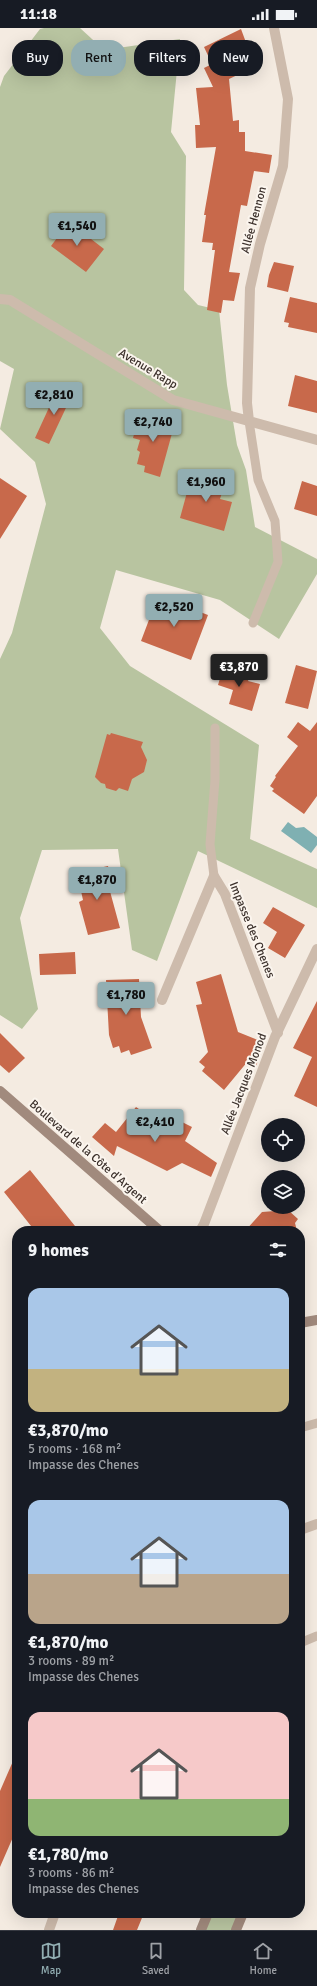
<!DOCTYPE html>
<meta charset="utf-8">
<style>
:root{--surface:#171b24;--page:#20242c;--text:#f1f3f6;--muted:#9ea1a6;--line:#363941;--accent:#92aeb2}
body{margin:0;font-family:Signika,sans-serif;background:var(--page);color:var(--text);height:100vh;display:flex;flex-direction:column;font-size:15px;white-space:nowrap}
*{box-sizing:border-box;margin:0}
p{font-size:13px;color:var(--muted)}
.icon{flex:none;width:22px;height:22px;fill:none;stroke:currentColor;stroke-width:2;stroke-linecap:round;stroke-linejoin:round}
.map{position:relative;flex:1;overflow:hidden}
.sheet{position:absolute;left:12px;top:1198px;width:293px;height:692px;display:flex;flex-direction:column;background:var(--surface);border-radius:16px;box-shadow:0 4px 16px #0002}
.sheet>*{flex:none}
.banner{position:absolute;left:12px;top:12px;width:293px;height:36px;display:flex;gap:8px}
.buttons{position:absolute;left:261px;top:1090px;display:grid;gap:8px}
.buttons a{display:grid;place-items:center;width:44px;height:44px;border-radius:50%;background:var(--surface);box-shadow:0 4px 16px #0002;font-size:20px}
.price{position:absolute;translate:-50% -34px;padding:0 9px;border-radius:4px;background:var(--accent);color:#111;font-size:13px;line-height:26px;filter:drop-shadow(0 1px 2px #0008)}
.price::after{content:'';position:absolute;left:50%;top:24px;width:12px;height:9px;margin-left:-6px;background:inherit;clip-path:polygon(0 0,100% 0,50% 100%)}
.price.active{background:#222;color:#fff}
ul{padding:0;list-style:none}
li{display:grid;align-content:center;gap:8px;height:212px;padding:0 16px}
li span{display:grid;place-items:center;height:124px;border-radius:12px;color:#555}
li>.icon{margin-inline-start:auto}
span .icon{width:72px;height:72px;fill:#fffc;stroke-width:1}
li b{font-size:17px}
h2{display:flex;justify-content:space-between;align-items:center;height:48px;padding:0 16px;font-size:17px}
.tag{padding:0 14px;border-radius:16px;background:var(--surface);box-shadow:0 4px 16px #0002;font-size:14px;line-height:36px}
.tag.active{background:var(--accent);color:#111}
.status{display:flex;justify-content:space-between;align-items:center;height:28px;padding:0 20px;background:var(--surface);direction:ltr}
.status svg{height:11px;fill:currentColor}
.dock{display:flex;justify-content:space-around;align-items:center;height:56px;border-top:1px solid var(--line);background:var(--surface);font-size:11px;color:var(--muted)}
.dock a{display:grid;justify-items:center;gap:2px}
.dock .active{color:var(--accent)}
.map>svg:first-child{display:block}
.green{fill:#b8c4a0}
.water{fill:#7fb0b2}
.building{fill:#c8694b}
.lines{fill:none;stroke-linecap:round;stroke-linejoin:round}
.lane{stroke:#cdbbac;stroke-width:9}
.street{stroke:#cdbbac;stroke-width:10}
.secondary{stroke:#a18a7d;stroke-width:10}
.labels{text-anchor:middle;dominant-baseline:central;stroke-width:4;stroke-linejoin:round;paint-order:stroke}
.street-label{font-size:12px;fill:#3b302b;stroke:#fbf5ee}
</style>
<div class="status"><b>11:18</b><svg viewBox="0 0 49 12"><path d="M0 12V9h3v3zM5 12V6h3v6zM10 12V3h3v9zM15 12V0h3v12zM26 1h20v11H26zM47 4h2v5h-2z"/></svg></div>
<div class="map">
<svg width="317" height="1902" viewBox="0 0 317 1902">
<rect width="100%" height="100%" fill="#f4ebe1"/>
<path class="green" d="M 44,0 L 80,0 L 104,22 L 180,11 L 171,104 L 186,128 L 184,262 L 198,277 L 219,282 L 227,357 L 237,417 L 246,442 L 255,499 L 317,531 L 317,546 L 279,611 L 220,572 L 116,542 L 100,600 L 130,638 L 259,717 L 250,811 L 317,841 L 317,880 L 198,823 L 157,933 L 132,922 L 118,821 L 42,822 L 20,890 L 38,981 L 22,1001 L 0,987 L 0,631 L 12,605 L 46,476 L 35,434 L 0,401 L 14,341 L 0,333 L 0,59 L 4,48 L 40,1 Z
M 208,1885 L 243,1885 L 236,1902 L 201,1902 Z"/>
<path class="water" d="M 288,794 L 296,800 L 304,799 L 317,809 L 317,817 L 311,825 L 281,803 Z"/>
<path class="building" d="M 241,1 L 251,28 L 246,31 L 250,41 L 229,51 L 233,93 L 239,92 L 239,104 L 245,104 L 245,123 L 272,127 L 269,145 L 254,143 L 247,178 L 241,177 L 229,244 L 240,245 L 234,273 L 223,272 L 221,285 L 207,282 L 215,222 L 212,222 L 213,215 L 202,214 L 206,187 L 204,187 L 216,119 L 196,120 L 195,97 L 200,97 L 196,60 L 213,59 L 204,40 L 212,36 L 204,19 Z
M 69,194 L 104,221 L 86,244 L 51,218 Z
M 274,234 L 294,238 L 288,264 L 267,259 L 269,247 Z
M 290,269 L 317,275 L 317,305 L 288,299 L 289,295 L 284,294 Z
M 295,347 L 317,353 L 317,385 L 288,378 Z
M 58,360 L 72,367 L 49,416 L 35,410 Z
M 147,387 L 169,392 L 168,396 L 174,398 L 160,449 L 144,444 L 145,438 L 137,436 L 140,424 L 137,422 L 140,412 L 133,410 L 139,388 L 146,390 Z
M 192,446 L 225,455 L 220,471 L 232,474 L 224,503 L 180,490 Z
M 0,450 L 27,468 L 0,511 Z
M 302,453 L 317,458 L 317,488 L 294,481 Z
M 158,568 L 208,587 L 191,632 L 141,613 Z
M 224,637 L 239,642 L 239,645 L 250,648 L 248,653 L 260,656 L 252,683 L 229,676 L 233,662 L 218,657 Z
M 296,637 L 317,643 L 308,681 L 285,675 Z
M 298,694 L 310,703 L 317,694 L 317,768 L 304,786 L 272,763 L 274,761 L 270,758 L 276,749 L 275,748 L 298,718 L 287,709 Z
M 111,705 L 143,714 L 141,719 L 147,732 L 144,744 L 132,751 L 128,763 L 119,760 L 116,763 L 106,760 L 105,756 L 101,755 L 95,749 L 107,706 L 110,707 Z
M 108,838 L 112,855 L 108,856 L 120,900 L 88,907 L 79,874 L 83,872 L 77,845 Z
M 273,879 L 305,897 L 285,930 L 268,920 L 277,904 L 263,895 Z
M 75,924 L 76,946 L 40,947 L 39,926 Z
M 221,946 L 238,1004 L 265,1015 L 256,1038 L 248,1033 L 224,1062 L 202,1043 L 205,1039 L 199,1034 L 208,1024 L 196,977 L 202,976 L 196,954 Z
M 139,951 L 141,989 L 152,1020 L 131,1027 L 129,1022 L 121,1025 L 119,1018 L 113,1020 L 109,1007 L 106,952 Z
M 317,973 L 317,1079 L 294,1068 L 312,1029 L 293,1020 Z
M 0,1005 L 25,1030 L 9,1045 L 0,1037 Z
M 136,1079 L 168,1101 L 174,1090 L 192,1099 L 185,1113 L 217,1135 L 211,1149 L 182,1135 L 167,1143 L 117,1118 L 114,1128 L 92,1109 L 105,1095 L 116,1104 Z
M 30,1142 L 79,1203 L 35,1203 L 4,1164 Z
M 288,1182 L 298,1191 L 295,1195 L 297,1203 L 245,1203 L 262,1184 Z
M 17,1724 L 17,1800 L 0,1839 L 0,1763 Z
M 119,1885 L 144,1885 L 137,1902 L 113,1902 Z"/>
<g class="lines">
<path class="lane" d="M 249,393 L 258,452 L 275,493 L 278,534 L 253,595
M 214,848 L 210,816 L 215,752 L 215,700
M 300,1400 L 317,1395
M 300,1615 L 317,1608"/>
<path class="street" d="M 0,271 L 10,272 L 173,372 L 317,412
M 249,393 L 247,375 L 250,260 L 260,216 L 283,138 L 288,71 L 274,0
M 162,972 L 214,848 L 225,866 L 278,1005
M 200,1203 L 204,1196 L 275,1009 L 317,921
M 300,1502 L 317,1496
M 49,1902 L 55,1885"/>
<path class="secondary" d="M 0,1063 L 160,1203
M 300,1295 L 317,1292
M 201,1902 L 208,1885
M 236,1902 L 243,1885"/>
</g>
<g class="labels">
<g class="street-label">
<text transform="translate(254 192) rotate(-75)">Allée Hennon</text>
<text transform="translate(148 341) rotate(31)">Avenue Rapp</text>
<text transform="translate(252 902) rotate(68)">Impasse des Chenes</text>
<text transform="translate(244 1056) rotate(-69)">Allée Jacques Monod</text>
<text transform="translate(88 1124) rotate(41)">Boulevard de la Côte d'Argent</text>
</g>
</g>
</svg>
<div class="buttons">
<a><svg class="icon" aria-label="locate" viewBox="0 0 24 24"><circle cx="12" cy="12" r="6"/><path d="M12 2v4M12 18v4M2 12h4M18 12h4"/></svg></a>
<a><svg class="icon" aria-label="layers" viewBox="0 0 24 24"><path d="M12 4l9 5-9 5-9-5zM3 14l9 5 9-5"/></svg></a>
</div>
<b class="price" style="left:77px;top:219px">€1,540</b>
<b class="price" style="left:54px;top:388px">€2,810</b>
<b class="price" style="left:153px;top:415px">€2,740</b>
<b class="price" style="left:206px;top:475px">€1,960</b>
<b class="price" style="left:174px;top:600px">€2,520</b>
<b class="price active" style="left:239px;top:660px">€3,870</b>
<b class="price" style="left:97px;top:873px">€1,870</b>
<b class="price" style="left:126px;top:988px">€1,780</b>
<b class="price" style="left:155px;top:1115px">€2,410</b>
<div class="banner">
<a class="tag">Buy</a>
<a class="tag active">Rent</a>
<a class="tag">Filters</a>
<a class="tag">New</a>
</div>
<section class="sheet">
<h2>9 homes<svg class="icon" aria-label="filters" viewBox="0 0 24 24"><path d="M4 7h16M4 17h16"/><circle cx="9" cy="7" r="2"/><circle cx="15" cy="17" r="2"/></svg></h2>
<ul>
<li><span style="background:linear-gradient(#a9c7e8 65%,#c2b280 0)"><svg class="icon" aria-label="home" viewBox="0 0 24 24"><path d="M3 11l9-7 9 7M6 9v11h12V9"/></svg></span><div><b>€3,870/mo</b><p>5 rooms · 168 m²</p><p>Impasse des Chenes</p></div></li>
<li><span style="background:linear-gradient(#a9c7e8 60%,#b9a48a 0)"><svg class="icon" aria-label="home" viewBox="0 0 24 24"><path d="M3 11l9-7 9 7M6 9v11h12V9"/></svg></span><div><b>€1,870/mo</b><p>3 rooms · 89 m²</p><p>Impasse des Chenes</p></div></li>
<li><span style="background:linear-gradient(#f6c9c9 70%,#8fb573 0)"><svg class="icon" aria-label="home" viewBox="0 0 24 24"><path d="M3 11l9-7 9 7M6 9v11h12V9"/></svg></span><div><b>€1,780/mo</b><p>3 rooms · 86 m²</p><p>Impasse des Chenes</p></div></li>
</ul>
</section>
</div>
<nav class="dock">
<a class="active"><svg class="icon" aria-label="map" viewBox="0 0 24 24"><path d="M3 6l6-2 6 2 6-2v14l-6 2-6-2-6 2zM9 4v14M15 6v14"/></svg>Map</a>
<a><svg class="icon" aria-label="saved" viewBox="0 0 24 24"><path d="M7 4h10v16l-5-4-5 4z"/></svg>Saved</a>
<a><svg class="icon" aria-label="home" viewBox="0 0 24 24"><path d="M3 11l9-7 9 7M6 9v11h12V9"/></svg>Home</a>
</nav>
